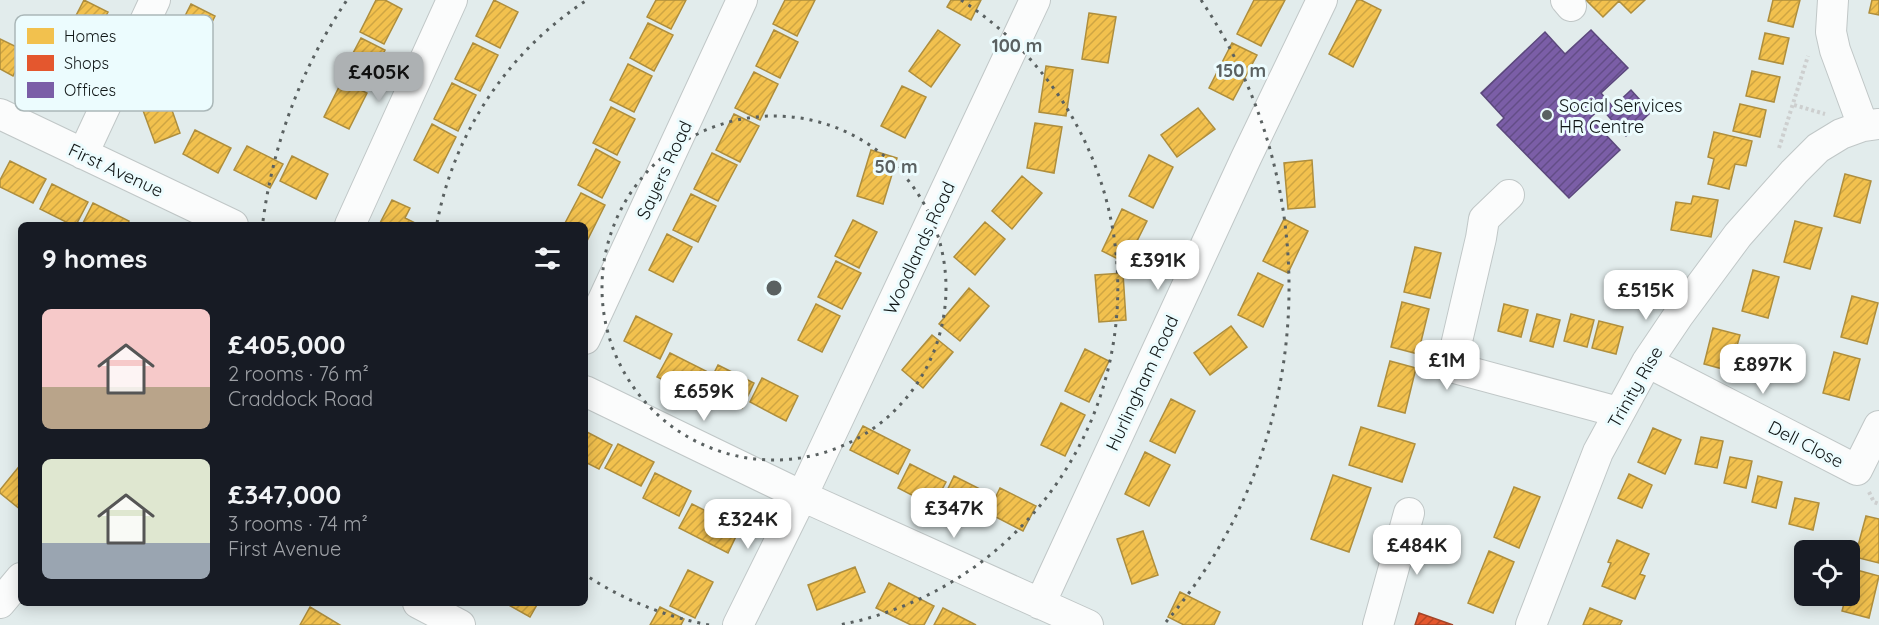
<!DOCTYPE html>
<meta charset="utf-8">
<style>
:root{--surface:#171b24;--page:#20242c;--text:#f1f3f6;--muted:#9ea1a6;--accent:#adb1b3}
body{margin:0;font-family:Quicksand,sans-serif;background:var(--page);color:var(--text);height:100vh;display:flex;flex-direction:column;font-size:22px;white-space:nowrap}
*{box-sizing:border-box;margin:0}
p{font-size:20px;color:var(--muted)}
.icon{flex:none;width:33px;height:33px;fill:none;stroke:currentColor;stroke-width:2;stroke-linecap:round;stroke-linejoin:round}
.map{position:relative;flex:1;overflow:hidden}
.drawer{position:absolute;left:18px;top:222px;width:570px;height:384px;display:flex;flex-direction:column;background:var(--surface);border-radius:9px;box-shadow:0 3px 15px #0003}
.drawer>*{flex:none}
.buttons{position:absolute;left:1794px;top:540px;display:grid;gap:12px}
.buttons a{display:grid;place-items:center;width:66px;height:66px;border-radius:9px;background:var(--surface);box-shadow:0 3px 15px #0003;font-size:30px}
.price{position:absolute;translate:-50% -51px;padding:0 14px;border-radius:12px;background:#fff;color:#222;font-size:20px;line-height:39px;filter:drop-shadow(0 2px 3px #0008)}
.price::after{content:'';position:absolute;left:50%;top:36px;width:18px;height:14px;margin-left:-9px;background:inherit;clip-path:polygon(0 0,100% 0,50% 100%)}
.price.on{background:var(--accent);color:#111}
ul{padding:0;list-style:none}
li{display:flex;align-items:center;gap:18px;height:150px;padding:0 24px}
li span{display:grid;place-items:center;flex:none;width:168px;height:120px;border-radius:9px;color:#555}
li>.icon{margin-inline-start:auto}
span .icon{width:72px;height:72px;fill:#fffc;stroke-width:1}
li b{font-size:26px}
h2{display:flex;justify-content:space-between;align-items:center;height:72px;padding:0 24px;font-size:26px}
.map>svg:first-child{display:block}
.homes{fill:url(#homes-hatch);stroke:#ae8e3d;stroke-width:1.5}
.shops{fill:url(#shops-hatch);stroke:#a44427;stroke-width:1.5}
.offices{fill:url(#offices-hatch);stroke:#5b487c;stroke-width:1.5}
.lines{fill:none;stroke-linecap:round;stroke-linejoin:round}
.minor-casing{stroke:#c0c7c7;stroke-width:32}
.path{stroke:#cdcfcf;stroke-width:4;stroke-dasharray:3 3;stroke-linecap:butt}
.minor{stroke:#fbfcfc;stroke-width:30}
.ring{fill:none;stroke:#5a6161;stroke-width:3;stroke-dasharray:3 6}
.poi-dot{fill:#5a6161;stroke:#ecfcfe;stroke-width:2}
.labels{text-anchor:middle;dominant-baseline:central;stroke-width:6;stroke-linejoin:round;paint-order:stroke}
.poi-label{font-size:18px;fill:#101616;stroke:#ecfcfe;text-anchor:start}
.street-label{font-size:18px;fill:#101616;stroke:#ecfcfe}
.key{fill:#ecfcfe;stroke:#aab7b8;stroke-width:1.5}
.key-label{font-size:16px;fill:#101616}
.centre{fill:#5a6161;stroke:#ecfcfe;stroke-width:3}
.ring-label{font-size:18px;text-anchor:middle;font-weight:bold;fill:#5a6161;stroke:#ecfcfe;stroke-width:6;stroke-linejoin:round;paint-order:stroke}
</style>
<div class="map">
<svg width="1879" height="625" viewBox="0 0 1879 625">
<defs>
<pattern id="homes-hatch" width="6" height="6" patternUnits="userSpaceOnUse" patternTransform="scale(1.5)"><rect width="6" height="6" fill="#f2c14e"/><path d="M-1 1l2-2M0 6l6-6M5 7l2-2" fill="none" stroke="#cea543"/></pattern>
<pattern id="shops-hatch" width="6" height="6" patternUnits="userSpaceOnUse" patternTransform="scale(1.5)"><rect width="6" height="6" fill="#e4572e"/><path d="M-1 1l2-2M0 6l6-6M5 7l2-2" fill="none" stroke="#b74726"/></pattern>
<pattern id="offices-hatch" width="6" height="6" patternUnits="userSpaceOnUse" patternTransform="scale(1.5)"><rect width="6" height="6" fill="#7b5ea7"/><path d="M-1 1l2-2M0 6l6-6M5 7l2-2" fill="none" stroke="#634d87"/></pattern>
</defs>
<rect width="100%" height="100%" fill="#e2ecec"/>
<path class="homes" d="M 84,0 L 108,12 L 90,47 L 66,35 Z
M 376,0 L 385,0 L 402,9 L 384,44 L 360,32 Z
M 494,0 L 518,12 L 500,48 L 476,36 Z
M 656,0 L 686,0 L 671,29 L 647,17 Z
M 785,0 L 815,0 L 797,36 L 773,24 Z
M 951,0 L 981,0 L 971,20 L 947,7 Z
M 1254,0 L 1285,0 L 1261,46 L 1237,34 Z
M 1357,0 L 1361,0 L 1381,10 L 1353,67 L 1329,54 Z
M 1586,0 L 1645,0 L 1631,13 L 1619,1 L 1603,17 Z
M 1773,0 L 1800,0 L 1793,27 L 1768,21 Z
M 1872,0 L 1879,0 L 1879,15 L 1869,13 Z
M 191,4 L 215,16 L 197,52 L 173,40 Z
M 1089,13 L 1116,17 L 1108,63 L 1082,59 Z
M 648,23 L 673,35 L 654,71 L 630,58 Z
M 774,30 L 798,42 L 780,78 L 756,66 Z
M 938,30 L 960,45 L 931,87 L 909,71 Z
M 1765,33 L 1789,38 L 1783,64 L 1759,59 Z
M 361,38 L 385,50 L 367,86 L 342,74 Z
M 0,39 L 25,51 L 13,76 L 0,69 Z
M 473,43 L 498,55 L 480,91 L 455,79 Z
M 1232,43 L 1257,55 L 1233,100 L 1209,88 Z
M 628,64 L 652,76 L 634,112 L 610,100 Z
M 1046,66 L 1073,70 L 1066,116 L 1039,112 Z
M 1752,71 L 1780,77 L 1774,102 L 1746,96 Z
M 754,72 L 778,84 L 760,120 L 735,108 Z
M 342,81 L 367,93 L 349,129 L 324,117 Z
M 452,83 L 476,95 L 458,131 L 434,119 Z
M 902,86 L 926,97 L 905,138 L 881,126 Z
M 167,96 L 180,133 L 155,143 L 141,105 Z
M 1740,104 L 1766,110 L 1760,137 L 1733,131 Z
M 611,107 L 635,119 L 617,155 L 593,143 Z
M 1198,108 L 1215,129 L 1177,157 L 1161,135 Z
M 734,114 L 759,126 L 740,162 L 716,150 Z
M 1035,123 L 1062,127 L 1054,173 L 1027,168 Z
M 432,124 L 456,137 L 438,173 L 414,160 Z
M 195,130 L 231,148 L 218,173 L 183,154 Z
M 1714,132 L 1752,141 L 1746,166 L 1735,164 L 1729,189 L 1708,184 L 1714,159 L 1708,157 Z
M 247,146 L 283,164 L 270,188 L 234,170 Z
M 596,149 L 620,162 L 602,198 L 578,185 Z
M 871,150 L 897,158 L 883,204 L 857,196 Z
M 712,153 L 737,165 L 718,201 L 694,189 Z
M 1149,155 L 1173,167 L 1153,208 L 1129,196 Z
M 292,156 L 328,174 L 316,199 L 280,181 Z
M 1312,160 L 1315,207 L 1288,209 L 1284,163 Z
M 10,161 L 46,179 L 33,203 L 0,187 L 0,180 Z
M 1845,174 L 1871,181 L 1860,223 L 1834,216 Z
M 1022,176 L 1042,193 L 1012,229 L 992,211 Z
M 52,184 L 88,202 L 76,225 L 72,225 L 40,209 Z
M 581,193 L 605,205 L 587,241 L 585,240 L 585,225 L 564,225 Z
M 691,194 L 716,206 L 698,242 L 673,230 Z
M 1693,196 L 1718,200 L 1711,237 L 1671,230 L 1676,202 L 1691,204 Z
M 392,200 L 410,208 L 405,218 L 419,225 L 379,225 Z
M 93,203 L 129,221 L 127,225 L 82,225 Z
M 1122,209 L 1147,221 L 1126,263 L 1102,251 Z
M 1284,219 L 1308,231 L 1288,273 L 1263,261 Z
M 853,220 L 877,232 L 859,268 L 835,256 Z
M 1795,221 L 1822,228 L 1810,269 L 1784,262 Z
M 985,222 L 1005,239 L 975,275 L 954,257 Z
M 667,234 L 692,247 L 673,282 L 649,270 Z
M 1415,247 L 1441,253 L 1430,298 L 1404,292 Z
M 836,261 L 861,273 L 842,309 L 818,297 Z
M 1753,270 L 1779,277 L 1768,318 L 1742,311 Z
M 1123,273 L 1126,320 L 1099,322 L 1095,275 Z
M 1258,273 L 1283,285 L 1263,327 L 1238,315 Z
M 969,288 L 989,306 L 960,341 L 939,324 Z
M 1852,296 L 1878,303 L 1867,344 L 1841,337 Z
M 1402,302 L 1429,309 L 1418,354 L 1391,347 Z
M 816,304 L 840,316 L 822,352 L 798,340 Z
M 1504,304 L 1528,310 L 1521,337 L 1498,331 Z
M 1537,314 L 1560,320 L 1553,347 L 1530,341 Z
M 1571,314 L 1594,320 L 1587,347 L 1564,341 Z
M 636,316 L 672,334 L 660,359 L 624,341 Z
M 1599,321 L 1623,327 L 1616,354 L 1592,348 Z
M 1231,326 L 1247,347 L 1210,375 L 1194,353 Z
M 1713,328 L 1740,335 L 1730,371 L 1704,364 Z
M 932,335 L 953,352 L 923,388 L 902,370 Z
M 1085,349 L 1109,361 L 1089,402 L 1065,391 Z
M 1834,352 L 1860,359 L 1849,400 L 1823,393 Z
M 670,353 L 706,371 L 694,395 L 657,377 Z
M 1390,361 L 1416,368 L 1405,413 L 1378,406 Z
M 718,365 L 754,383 L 742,408 L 706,389 Z
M 762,378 L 798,396 L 786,421 L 750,402 Z
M 1171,399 L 1195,411 L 1175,453 L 1150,441 Z
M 1061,403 L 1085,415 L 1065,456 L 1041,445 Z
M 863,426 L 910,450 L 898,474 L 850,450 Z
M 1361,427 L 1415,444 L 1402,482 L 1349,465 Z
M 1653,428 L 1681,440 L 1665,474 L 1638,462 Z
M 585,431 L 612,445 L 599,469 L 585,462 Z
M 1701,437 L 1723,441 L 1717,468 L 1695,464 Z
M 618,444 L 654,462 L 641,486 L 605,468 Z
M 1145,452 L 1170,465 L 1149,506 L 1125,494 Z
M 1730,457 L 1752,461 L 1746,488 L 1724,483 Z
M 21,464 L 21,510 L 0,493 L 0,490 Z
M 910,464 L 946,482 L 933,506 L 898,488 Z
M 655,473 L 691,491 L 679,516 L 643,498 Z
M 1629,474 L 1652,485 L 1642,508 L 1618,498 Z
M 1333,475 L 1371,488 L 1349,552 L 1311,539 Z
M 954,476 L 990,494 L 978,519 L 942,501 Z
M 1758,476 L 1782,482 L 1776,508 L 1752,502 Z
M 1514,487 L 1540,497 L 1519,548 L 1494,537 Z
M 1000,488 L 1036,506 L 1023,531 L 988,513 Z
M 1795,498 L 1819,503 L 1813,530 L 1789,524 Z
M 692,504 L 740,528 L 728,553 L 679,528 Z
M 1866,516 L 1879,519 L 1879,563 L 1855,557 Z
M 1143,531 L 1158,575 L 1132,584 L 1117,539 Z
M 1617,540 L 1649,554 L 1640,574 L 1645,576 L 1635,599 L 1602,586 L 1611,563 L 1608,562 Z
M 1489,551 L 1514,562 L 1493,613 L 1468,603 Z
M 855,567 L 865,592 L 817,610 L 808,585 Z
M 1853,569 L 1879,576 L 1869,618 L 1842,611 L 1846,596 L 1850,596 L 1850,584 Z
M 688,570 L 713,582 L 695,618 L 670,606 Z
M 889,583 L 934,606 L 924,625 L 911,625 L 876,608 Z
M 1180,592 L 1220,612 L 1214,625 L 1184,625 L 1168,617 Z
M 505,603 L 538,603 L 530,617 Z
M 310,607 L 340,625 L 300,625 Z
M 660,607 L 684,619 L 681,625 L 650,625 Z
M 943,608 L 976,625 L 934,625 Z
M 1590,608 L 1622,621 L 1620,625 L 1583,625 Z"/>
<path class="shops" d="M 1419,613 L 1453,625 L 1415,625 Z"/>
<path class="offices" d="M 1591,30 L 1628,68 L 1601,93 L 1613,107 L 1631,90 L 1651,112 L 1626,136 L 1601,108 L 1590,118 L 1620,150 L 1569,198 L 1497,125 L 1504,118 L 1481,93 L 1545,32 L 1565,54 Z"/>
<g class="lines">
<g class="minor-casing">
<path id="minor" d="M 1566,0 L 1571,6
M 1833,0 L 1831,32 L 1835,50 L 1863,126
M 0,114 L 233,225
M 83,154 L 155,0
M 1509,195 L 1484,219 L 1481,238 L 1451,367 L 1618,412
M 350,225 L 452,0
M 585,339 L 742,0
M 1647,362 L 1857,470 L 1879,426
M 585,391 L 802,496 L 1088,625
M 0,603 L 21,578
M 418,603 L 460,625
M 1040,604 L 1246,158 L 1322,0
M 738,625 L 802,496 L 1035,0
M 1378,625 L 1409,513
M 1531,625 L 1598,452 L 1647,362 L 1678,316 L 1738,235 L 1794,172 L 1818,148 L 1841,134 L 1863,126 L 1879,124"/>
</g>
<path class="path" d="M 1794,105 L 1825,114
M 1779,148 L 1808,56
M 1869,492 L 1874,502 L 1879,504"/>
<use href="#minor" class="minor"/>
</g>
<g class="ring">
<circle cx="774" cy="288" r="172"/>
<path d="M709 625A343 343 0 0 1 587 576M437 223A343 343 0 0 1 587 0M961 0A343 343 0 0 1 839 625"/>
<path d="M263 221A515 515 0 0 1 347 0M1201 0A515 515 0 0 1 1166 622"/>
</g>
<circle class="poi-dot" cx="1547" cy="115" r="6"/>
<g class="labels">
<g class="poi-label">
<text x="1559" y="105">Social Services<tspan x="1559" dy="21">HR Centre</tspan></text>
</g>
<g class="street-label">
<text transform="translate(116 170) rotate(25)">First Avenue</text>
<text transform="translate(664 170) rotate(-65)">Sayers Road</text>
<text transform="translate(919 248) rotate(-65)">Woodlands Road</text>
<text transform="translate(1142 383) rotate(-65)">Hurlingham Road</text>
<text transform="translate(1635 387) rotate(-60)">Trinity Rise</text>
<text transform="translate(1806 444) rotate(27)">Dell Close</text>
</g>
</g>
<rect x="15" y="15" width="198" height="96" rx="9" class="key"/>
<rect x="27" y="28" width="27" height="16" fill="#f2c14e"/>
<rect x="27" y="55" width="27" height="16" fill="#e4572e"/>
<rect x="27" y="82" width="27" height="16" fill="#7b5ea7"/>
<g class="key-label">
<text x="64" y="42">Homes</text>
<text x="64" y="69">Shops</text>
<text x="64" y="96">Offices</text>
</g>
<circle cx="774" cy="288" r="9" class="centre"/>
<g class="ring-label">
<text x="1017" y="52">100 m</text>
<text x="1241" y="77">150 m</text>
<text x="896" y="173">50 m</text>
</g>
</svg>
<div class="buttons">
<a><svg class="icon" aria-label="locate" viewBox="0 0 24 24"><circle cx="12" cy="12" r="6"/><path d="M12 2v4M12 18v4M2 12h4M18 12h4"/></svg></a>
</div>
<b class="price on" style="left:379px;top:103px">£405K</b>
<b class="price" style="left:1158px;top:291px">£391K</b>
<b class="price" style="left:1646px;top:321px">£515K</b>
<b class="price" style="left:1447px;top:391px">£1M</b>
<b class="price" style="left:1763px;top:395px">£897K</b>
<b class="price" style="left:704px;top:422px">£659K</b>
<b class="price" style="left:954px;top:539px">£347K</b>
<b class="price" style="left:748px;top:550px">£324K</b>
<b class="price" style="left:1417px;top:576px">£484K</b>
<section class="drawer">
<h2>9 homes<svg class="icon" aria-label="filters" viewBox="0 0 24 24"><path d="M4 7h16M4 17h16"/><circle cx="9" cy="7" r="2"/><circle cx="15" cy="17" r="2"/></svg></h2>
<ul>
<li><span style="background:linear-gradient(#f6c9c9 65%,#b9a48a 0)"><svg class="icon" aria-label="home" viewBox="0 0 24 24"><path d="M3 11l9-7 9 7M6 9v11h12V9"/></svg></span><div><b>£405,000</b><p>2 rooms · 76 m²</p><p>Craddock Road</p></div></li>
<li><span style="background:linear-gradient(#dfe7d0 70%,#9aa5b1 0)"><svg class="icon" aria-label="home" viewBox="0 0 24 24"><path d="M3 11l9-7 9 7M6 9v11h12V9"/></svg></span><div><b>£347,000</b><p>3 rooms · 74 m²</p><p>First Avenue</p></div></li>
</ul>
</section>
</div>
